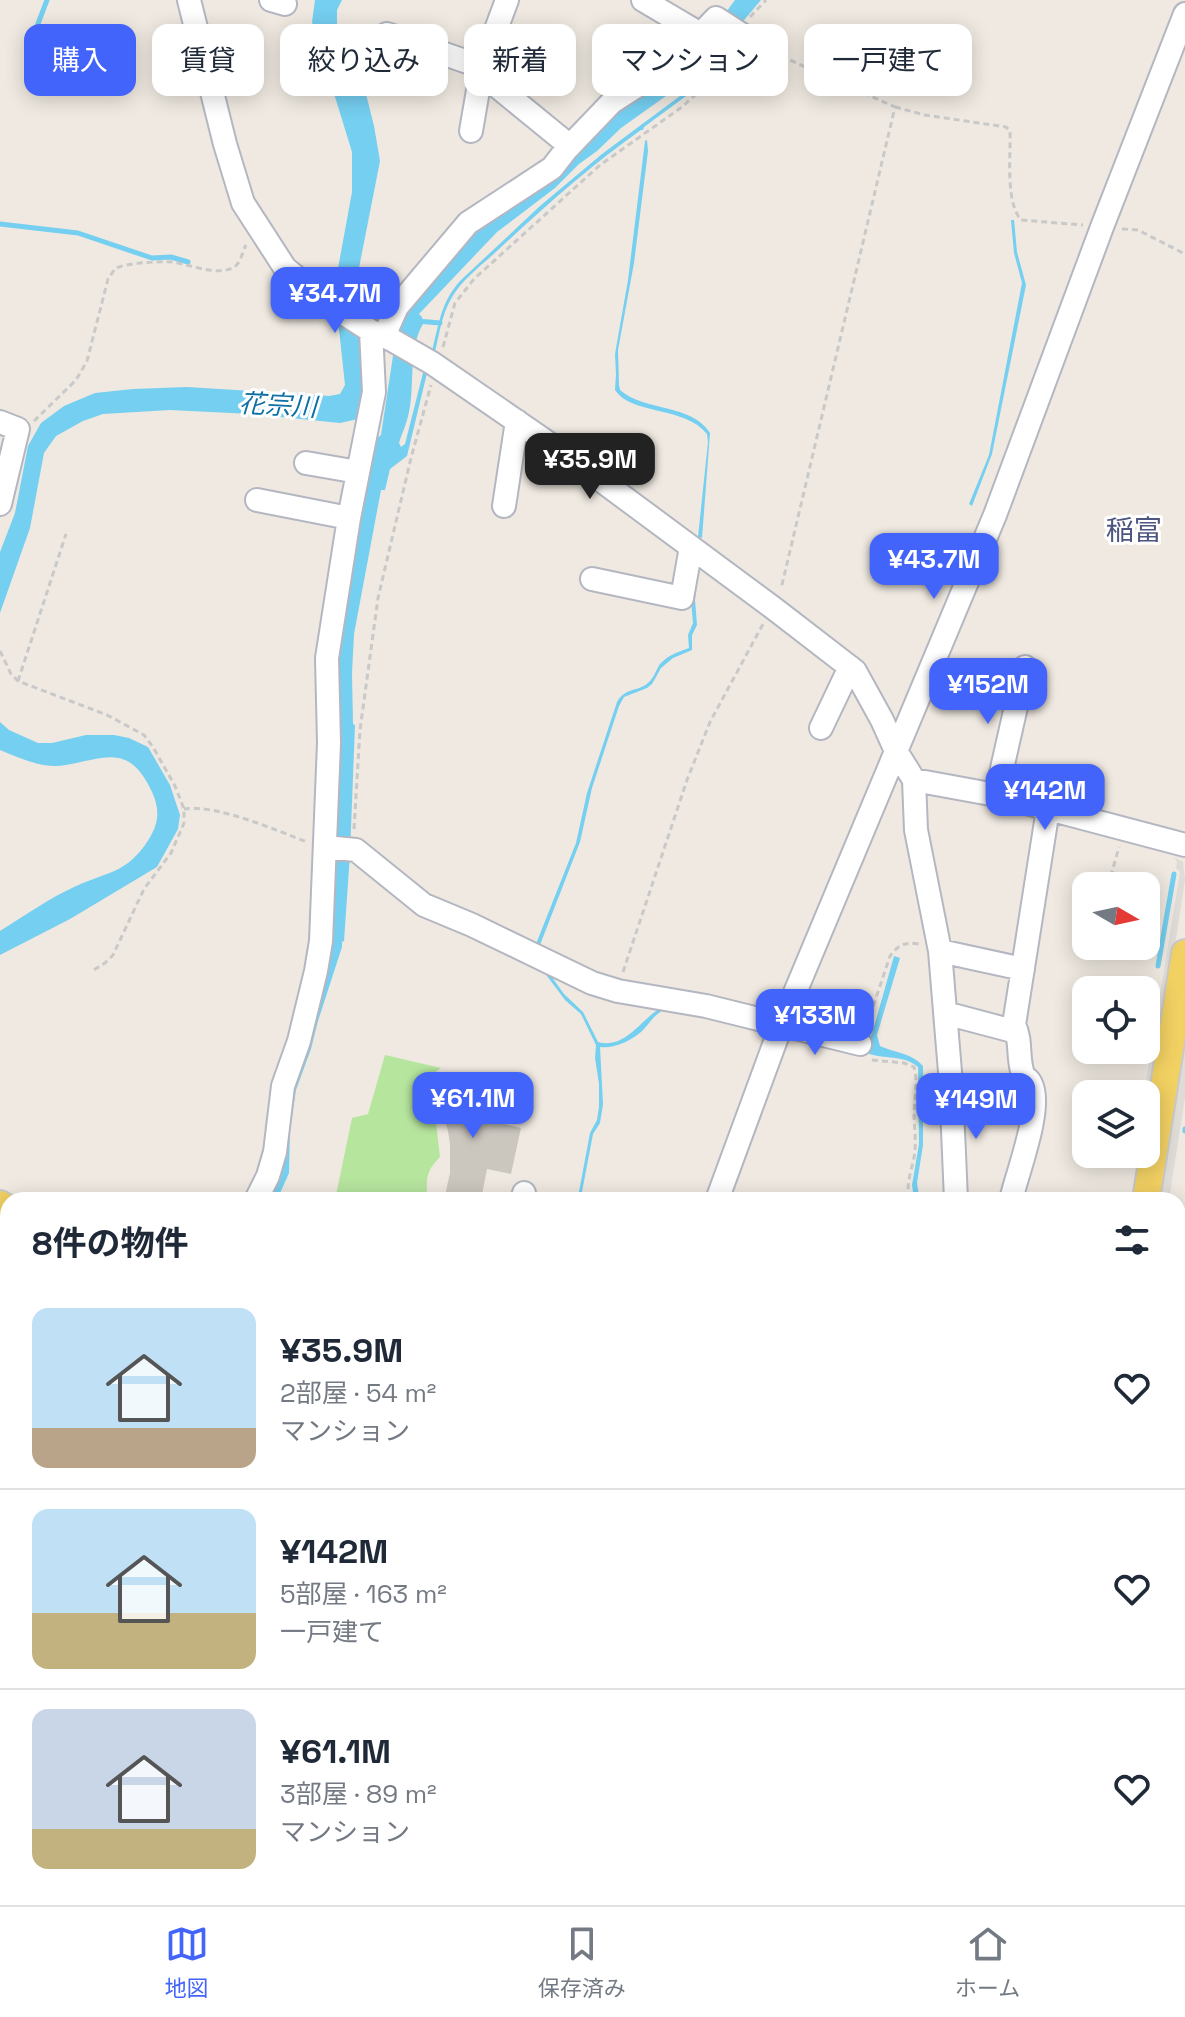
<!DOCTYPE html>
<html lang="ja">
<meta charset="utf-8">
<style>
:root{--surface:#fff;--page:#f6f6f7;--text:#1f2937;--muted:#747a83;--line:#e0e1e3;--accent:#4264fb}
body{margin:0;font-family:"Space Grotesk","Noto Sans JP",sans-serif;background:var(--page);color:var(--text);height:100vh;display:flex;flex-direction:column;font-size:30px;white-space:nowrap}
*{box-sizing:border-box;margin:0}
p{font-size:26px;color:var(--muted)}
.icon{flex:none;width:44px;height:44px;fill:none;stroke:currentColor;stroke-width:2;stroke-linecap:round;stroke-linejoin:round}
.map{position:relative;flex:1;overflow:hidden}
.side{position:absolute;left:0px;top:1192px;width:1186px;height:714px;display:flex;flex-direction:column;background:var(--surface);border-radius:24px 24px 0 0;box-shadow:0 4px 20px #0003}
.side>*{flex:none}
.hud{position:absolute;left:24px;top:24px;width:1138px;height:72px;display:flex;gap:16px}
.needle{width:52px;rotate:99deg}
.buttons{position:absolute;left:1072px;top:872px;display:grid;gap:16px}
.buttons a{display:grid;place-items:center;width:88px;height:88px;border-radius:16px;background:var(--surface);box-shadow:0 4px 20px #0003;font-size:40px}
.price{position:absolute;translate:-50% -68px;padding:0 18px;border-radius:16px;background:var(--accent);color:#fff;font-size:26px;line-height:52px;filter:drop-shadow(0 2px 4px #0008)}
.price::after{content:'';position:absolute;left:50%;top:48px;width:24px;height:18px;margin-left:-12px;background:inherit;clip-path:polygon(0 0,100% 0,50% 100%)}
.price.selected{background:#222;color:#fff}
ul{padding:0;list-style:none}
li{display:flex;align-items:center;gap:24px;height:200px;padding:0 32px}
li+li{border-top:2px solid var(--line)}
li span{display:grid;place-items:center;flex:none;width:224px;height:160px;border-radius:16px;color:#555}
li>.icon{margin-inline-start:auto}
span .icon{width:96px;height:96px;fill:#fffc;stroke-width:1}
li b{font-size:34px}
h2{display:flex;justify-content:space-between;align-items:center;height:96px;padding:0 32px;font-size:34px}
.chip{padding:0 28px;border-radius:16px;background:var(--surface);box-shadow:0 4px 20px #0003;font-size:28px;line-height:72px}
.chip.selected{background:var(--accent);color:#fff}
.menu{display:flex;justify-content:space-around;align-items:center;height:112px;border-top:2px solid var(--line);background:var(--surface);font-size:22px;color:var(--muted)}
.menu a{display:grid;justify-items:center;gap:4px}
.menu .selected{color:var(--accent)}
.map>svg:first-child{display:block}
.green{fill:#b6e59e}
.plaza{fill:#dfdcd8}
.water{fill:#75cff0}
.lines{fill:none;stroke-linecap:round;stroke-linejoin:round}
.stream{stroke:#75cff0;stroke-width:5}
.building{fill:#cbc7bf}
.minor-casing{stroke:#b4b7c1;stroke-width:26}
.major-casing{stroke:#c9c9c9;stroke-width:30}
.path{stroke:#c9c9c9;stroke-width:3;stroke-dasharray:6 4;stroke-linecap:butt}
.minor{stroke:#fff;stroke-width:22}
.major{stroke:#f2d163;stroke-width:26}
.labels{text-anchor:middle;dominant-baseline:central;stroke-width:6;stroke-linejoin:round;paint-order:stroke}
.water-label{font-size:26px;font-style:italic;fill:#0d6fa3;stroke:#fff}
.quarter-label{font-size:28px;fill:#4d5680;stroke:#fff}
</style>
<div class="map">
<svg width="1185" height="1905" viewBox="0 0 1185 1905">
<rect width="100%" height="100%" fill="#efe9e1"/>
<path class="green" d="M 385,1055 L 441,1068 L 421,1083 L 436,1123 L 440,1157 C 429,1168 426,1175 427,1191 L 420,1200 L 335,1200 L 352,1118 L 368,1114 Z"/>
<path class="plaza" d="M 1174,857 L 1183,862 L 1185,880 L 1146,1135 L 1146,1094 L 1144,1094 L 1180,872 L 1176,868 L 1177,862 Z
M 1185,1050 L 1185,1098 L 1169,1200 L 1160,1200 L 1182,1057 Z"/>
<path class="water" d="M 315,0 L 342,0 L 337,10 L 337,26 L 351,62 L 364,86 L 374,126 L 380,161 L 358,273 L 357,290 L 363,327 L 367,401 L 358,419 L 340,423 L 251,414 L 170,410 L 103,414 L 83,421 L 56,436 L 44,453 L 30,528 L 0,613 L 0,552 L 15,513 L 28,446 L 41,423 L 64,406 L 95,393 L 133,389 L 187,387 L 329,396 L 340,394 L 345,385 L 338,320 L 329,295 L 335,282 L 339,263 L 352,192 L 352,152 L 312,22 Z
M 735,0 L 761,0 L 730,37 L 687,81 L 621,128 L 597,151 L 579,164 L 555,188 L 497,232 L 419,314 L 422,317 L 423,324 C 408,349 415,384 409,412 C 407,423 402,433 399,443 L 401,447 L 405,444 L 424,369 L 428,369 L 407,456 L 390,469 L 385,490 L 381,490 L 354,634 L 352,673 L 353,724 L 355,725 L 350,854 L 344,941 L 342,942 L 342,947 L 318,1021 L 311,1049 L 296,1090 L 290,1130 L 289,1173 L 277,1200 L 261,1200 L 302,1046 L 332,668 L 379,350 L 383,350 L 376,439 L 381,435 L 396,336 L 397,319 L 455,242 L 572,153 L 724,15 Z
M 731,43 L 733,45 L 709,75 L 697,88 L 644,127 L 643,130 L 641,130 C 590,166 544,207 498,250 C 482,265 461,280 451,299 C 442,314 439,335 435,352 L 432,351 C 439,324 441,302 460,281 L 540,206 L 602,154 L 692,87 L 707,73 Z
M 647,140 L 648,151 L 634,263 L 618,350 L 619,385 L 620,390 C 645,412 691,403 710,433 L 702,538 L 698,537 L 708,442 L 707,434 C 685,406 631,415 615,390 L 616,374 L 615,354 L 628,280 L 645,141 Z
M 1011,220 L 1014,220 L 1017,252 L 1026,285 L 992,454 L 972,506 L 969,504 L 989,455 L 1022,283 L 1014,253 Z
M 698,565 L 695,600 L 697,625 L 692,635 L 692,650 L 673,658 L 661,668 L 652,684 L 647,688 L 624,697 L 619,706 L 592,788 L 580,842 L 538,950 L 534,949 L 576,843 L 587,793 L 617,702 C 626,686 639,693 650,681 C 654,677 656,670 660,664 C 668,655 678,652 689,648 L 688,635 L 693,623 L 691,600 Z
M 0,722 L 9,730 L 38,743 L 52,743 L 86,735 L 114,735 L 129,738 L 148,747 L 170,785 L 180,815 L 178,829 L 157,867 L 70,919 L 0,955 L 0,931 C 24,916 48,899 74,887 C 108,871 127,874 149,839 C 159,823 160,809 152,792 C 147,781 138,765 125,760 C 106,751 74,767 53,766 C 34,765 17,757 0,750 Z
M 894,956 L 900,958 L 877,1035 L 880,1046 C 895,1053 912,1053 923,1066 L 923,1145 L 917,1183 L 919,1196 L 929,1200 L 914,1200 L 912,1185 L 919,1144 L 918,1067 C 903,1054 884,1060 867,1053 L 864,1046 L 872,1034 Z
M 544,966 L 564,994 L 583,1012 L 598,1042 C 625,1050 642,1018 662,1007 L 716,1018 C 703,1015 677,1007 665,1010 C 654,1013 649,1025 641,1032 C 630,1041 614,1049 600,1047 L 603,1104 L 600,1123 L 593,1134 L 581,1197 L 578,1197 L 590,1133 L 597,1120 L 599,1107 L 599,1084 L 595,1058 L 596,1045 L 581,1014 L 565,1000 L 541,968 Z"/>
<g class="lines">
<path class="stream" d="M 31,42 L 47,0
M 0,224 L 78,233 L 152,258 L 171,257 L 188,262
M 417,321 L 440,323
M 1158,966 L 1174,874
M 1185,1131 L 1185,1129"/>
</g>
<path class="building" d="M 441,1074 L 450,1090 L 468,1080 L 476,1099 L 485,1096 L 492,1121 L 521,1128 L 511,1174 L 487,1169 L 481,1200 L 444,1200 L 450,1173 L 450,1144 L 448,1131 L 440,1105 L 429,1081 Z"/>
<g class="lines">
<g class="minor-casing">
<path id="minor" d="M 189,0 L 225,144 L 243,203 L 285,268 L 329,304 L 371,331 L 392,340 L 432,363 L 583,467 L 772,607 L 855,671 L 882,720 L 896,751 L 914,780 L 916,830 L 940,951 L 951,1084 L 956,1200
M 271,0 L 285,4
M 507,0 L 482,67 L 499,88 L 570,146
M 643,0 L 702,35
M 387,34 L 482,67 L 471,131
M 384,336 L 397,307 L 468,223 L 552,168 L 566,150 L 612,102 L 674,62 L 716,18 L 747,38
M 0,422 L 18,429 L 0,504
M 306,463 L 358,472
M 257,500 L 349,518
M 504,506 L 517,421
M 592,579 L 682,598 L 691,547
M 821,728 L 850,667
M 914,780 L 996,795 L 1185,845
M 996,795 L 1025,667
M 325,847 L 356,850 L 424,905 L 472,925 L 592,983 L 618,991 L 706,1006 L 860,1044
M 940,951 L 1023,969
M 945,1013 L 1013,1031 L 1048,809
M 256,1200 L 268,1176 L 275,1152 L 283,1086 L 299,1041 L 316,971 L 321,941 L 329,743 L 327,658 L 349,518 L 374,392 L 371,331
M 522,1200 L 524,1193
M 717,1200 L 781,1026 L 995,515 L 1102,227 L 1185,14
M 1011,1200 C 1017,1173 1043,1108 1031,1084 C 1028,1077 1026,1080 1023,1074 C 1017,1058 1022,1040 1014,1025
M 1178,1267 L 1185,1271
M 0,1376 L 8,1375
M 0,1433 L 8,1428
M 1178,1539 L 1185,1541
M 1178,1646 L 1185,1605
M 1178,1893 L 1185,1895
M 224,1905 L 225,1898
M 610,1905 L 611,1898
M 974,1905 L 976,1898
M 1121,1905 L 1123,1898"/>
</g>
<g class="major-casing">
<path id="major" d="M 1146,1200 L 1185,953
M 0,1204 L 8,1209
M 132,1898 L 185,1905
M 45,1905 L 83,1898"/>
</g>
<path class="path" d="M 750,17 L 766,0
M 763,48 L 895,107 L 781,589
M 895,107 L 925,115 L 1006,127 L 1010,131 C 1011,156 1005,201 1021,220 L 1083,225
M 1122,229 L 1138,230 L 1185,254
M 443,347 L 455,303 L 474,279 L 600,165 L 682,107 L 718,74 L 736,52
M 34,421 L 76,380 L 87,361 L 108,279 C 110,277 113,271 115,269 C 122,263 162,261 172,262 C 189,264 218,277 234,267 C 241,263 242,252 246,245
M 0,651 L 11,674 L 18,681 L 107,715 L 144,735 L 153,747 L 175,786 L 184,809 L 184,823 L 171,853 L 144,889 L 113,955 L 105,963 L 92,971
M 18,681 L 66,534
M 184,809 C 217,804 275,830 307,842
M 354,829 L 360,730 L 378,598 L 411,458 L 431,385
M 1108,886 L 1119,847
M 623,972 L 687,780 L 710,722 L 763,624
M 867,1025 L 890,956 C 899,944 905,942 919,944
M 872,1060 L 904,1063 L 914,1067 C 918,1082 915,1097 914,1112 C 914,1125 916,1138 915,1150 C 914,1166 904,1184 910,1200
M 545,1197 L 561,1200
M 369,1905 L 370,1898"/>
<use href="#minor" class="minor"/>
<use href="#major" class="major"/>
</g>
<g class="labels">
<g class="water-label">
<text transform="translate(278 405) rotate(3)">花宗川</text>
</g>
<g class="quarter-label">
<text x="1134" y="530">稲富</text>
</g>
</g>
</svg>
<div class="buttons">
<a><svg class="needle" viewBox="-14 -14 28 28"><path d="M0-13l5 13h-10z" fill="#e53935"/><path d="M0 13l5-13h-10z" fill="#747a83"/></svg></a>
<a><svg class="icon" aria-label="locate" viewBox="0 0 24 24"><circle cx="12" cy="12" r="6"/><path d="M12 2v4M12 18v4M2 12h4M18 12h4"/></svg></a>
<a><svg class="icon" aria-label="layers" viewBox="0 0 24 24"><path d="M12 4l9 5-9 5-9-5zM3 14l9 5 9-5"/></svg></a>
</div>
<b class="price" style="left:335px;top:335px">¥34.7M</b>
<b class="price selected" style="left:590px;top:501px">¥35.9M</b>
<b class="price" style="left:934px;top:601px">¥43.7M</b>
<b class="price" style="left:988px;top:726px">¥152M</b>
<b class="price" style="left:1045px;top:832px">¥142M</b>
<b class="price" style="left:815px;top:1057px">¥133M</b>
<b class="price" style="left:473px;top:1140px">¥61.1M</b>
<b class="price" style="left:976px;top:1141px">¥149M</b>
<div class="hud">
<a class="chip selected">購入</a>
<a class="chip">賃貸</a>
<a class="chip">絞り込み</a>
<a class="chip">新着</a>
<a class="chip">マンション</a>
<a class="chip">一戸建て</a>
</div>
<section class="side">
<h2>8件の物件<svg class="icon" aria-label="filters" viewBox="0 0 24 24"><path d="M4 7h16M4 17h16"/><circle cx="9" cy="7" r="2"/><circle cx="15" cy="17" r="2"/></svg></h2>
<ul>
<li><span style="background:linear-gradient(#bfe0f5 75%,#b9a48a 0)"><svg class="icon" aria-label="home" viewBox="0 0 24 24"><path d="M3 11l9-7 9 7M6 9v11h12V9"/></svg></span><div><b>¥35.9M</b><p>2部屋 · 54 m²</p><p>マンション</p></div><svg class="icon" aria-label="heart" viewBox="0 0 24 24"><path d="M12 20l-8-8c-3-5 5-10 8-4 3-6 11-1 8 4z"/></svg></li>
<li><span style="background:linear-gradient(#bfe0f5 65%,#c2b280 0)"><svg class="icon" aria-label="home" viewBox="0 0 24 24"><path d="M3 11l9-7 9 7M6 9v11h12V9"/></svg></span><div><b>¥142M</b><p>5部屋 · 163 m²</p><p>一戸建て</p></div><svg class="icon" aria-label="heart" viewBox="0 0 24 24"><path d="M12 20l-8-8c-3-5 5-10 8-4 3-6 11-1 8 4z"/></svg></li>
<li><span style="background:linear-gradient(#c9d6e8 75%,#c2b280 0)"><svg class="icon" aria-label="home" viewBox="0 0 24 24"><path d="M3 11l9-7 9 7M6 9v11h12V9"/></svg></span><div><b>¥61.1M</b><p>3部屋 · 89 m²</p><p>マンション</p></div><svg class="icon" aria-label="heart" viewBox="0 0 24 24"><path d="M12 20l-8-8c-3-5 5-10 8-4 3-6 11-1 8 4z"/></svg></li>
</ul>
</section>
</div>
<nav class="menu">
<a class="selected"><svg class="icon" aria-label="map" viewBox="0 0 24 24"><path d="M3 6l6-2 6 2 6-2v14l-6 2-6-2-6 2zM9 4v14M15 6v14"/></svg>地図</a>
<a><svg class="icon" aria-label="saved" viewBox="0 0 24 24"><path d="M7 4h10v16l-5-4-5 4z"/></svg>保存済み</a>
<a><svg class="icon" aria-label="home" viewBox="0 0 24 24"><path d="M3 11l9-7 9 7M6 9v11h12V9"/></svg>ホーム</a>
</nav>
